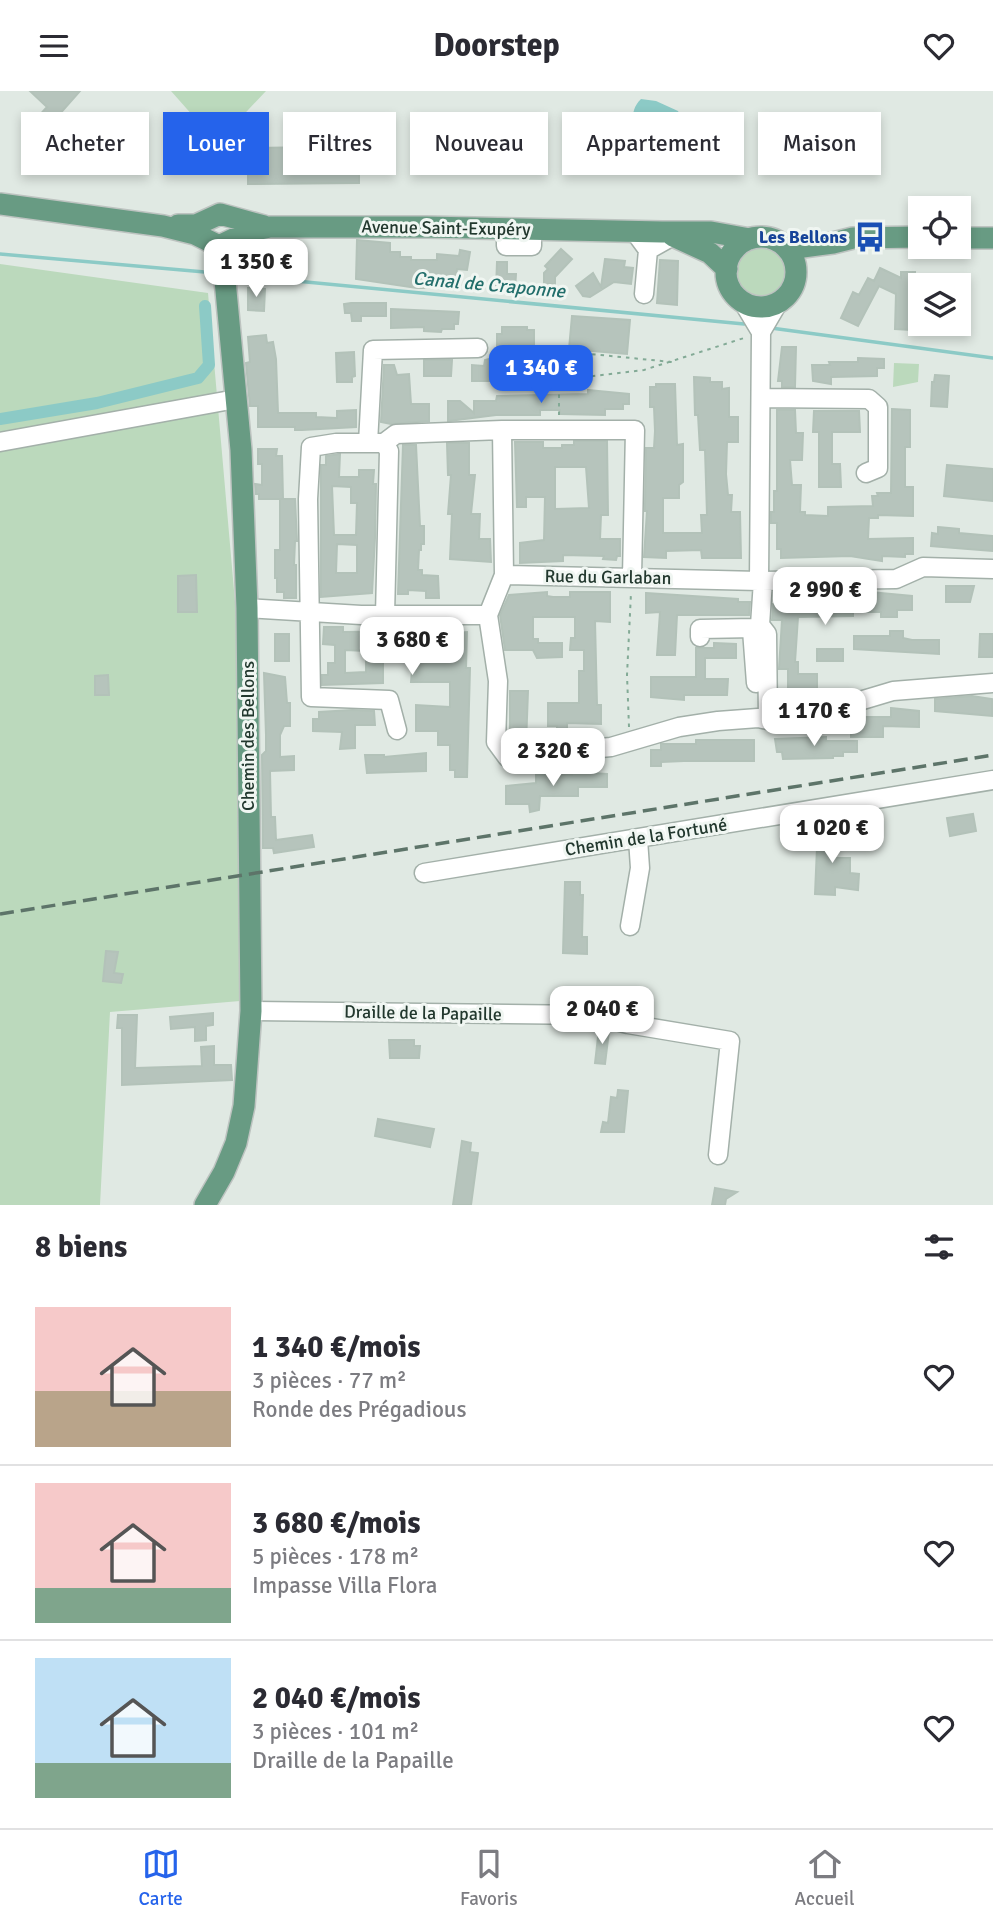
<!DOCTYPE html>
<html lang="fr">
<meta charset="utf-8">
<style>
:root{--surface:#fff;--page:#f7f7f7;--text:#2b2b33;--muted:#7c7c81;--line:#e1e1e2;--accent:#2563eb}
body{margin:0;font-family:Signika,sans-serif;background:var(--page);color:var(--text);height:100vh;display:flex;flex-direction:column;font-size:26px;white-space:nowrap}
*{box-sizing:border-box;margin:0}
p{font-size:23px;color:var(--muted)}
.icon{flex:none;width:38px;height:38px;fill:none;stroke:currentColor;stroke-width:2;stroke-linecap:round;stroke-linejoin:round}
.map{position:relative;height:1114px;overflow:hidden}
.sheet{display:flex;flex-direction:column;background:var(--surface);flex:1}
.sheet>*{flex:none}
.hud{position:absolute;left:21px;top:21px;width:952px;height:63px;display:flex;gap:14px}
.tools{position:absolute;left:908px;top:105px;display:grid;gap:14px}
.tools a{display:grid;place-items:center;width:63px;height:63px;border-radius:0px;background:var(--surface);box-shadow:0 4px 10px #0003;font-size:35px}
.price{position:absolute;translate:-50% -60px;padding:0 16px;border-radius:14px;background:#fff;color:#222;font-size:23px;line-height:46px;filter:drop-shadow(0 2px 4px #0008)}
.price::after{content:'';position:absolute;left:50%;top:42px;width:21px;height:16px;margin-left:-10px;background:inherit;clip-path:polygon(0 0,100% 0,50% 100%)}
.price.on{background:var(--accent);color:#fff}
ul{padding:0;list-style:none}
li{display:flex;align-items:center;gap:21px;height:175px;padding:0 35px}
li+li{border-top:2px solid var(--line)}
li span{display:grid;place-items:center;flex:none;width:196px;height:140px;border-radius:0px;color:#555}
li>.icon{margin-inline-start:auto}
span .icon{width:84px;height:84px;fill:#fffc;stroke-width:1}
li b{font-size:30px}
h2{display:flex;justify-content:space-between;align-items:center;height:84px;padding:0 35px;font-size:30px}
.chip{padding:0 24px;border-radius:0px;background:var(--surface);box-shadow:0 4px 10px #0003;font-size:24px;line-height:63px}
.chip.on{background:var(--accent);color:#fff}
header{display:flex;justify-content:space-between;align-items:center;height:91px;padding:0 35px;background:var(--surface);font-size:32px;font-weight:800}
.tabs{display:flex;justify-content:space-around;align-items:center;height:98px;border-top:2px solid var(--line);background:var(--surface);font-size:19px;color:var(--muted)}
.tabs a{display:grid;justify-items:center;gap:4px}
.tabs .on{color:var(--accent)}
.map>svg:first-child{display:block}
.green{fill:#bbd9bc}
.water{fill:#8ccac6}
.lines{fill:none;stroke-linecap:round;stroke-linejoin:round}
.stream{stroke:#8ccac6;stroke-width:3.5}
.canal{stroke:#8ccac6;stroke-width:12}
.building{fill:#b6c4bc;stroke:#b3c2b9;stroke-width:2;fill-rule:evenodd}
.minor-casing{stroke:#a3b0a9;stroke-width:21}
.major-casing{stroke:#bdc3c0;stroke-width:24}
.path{stroke:#83aa96;stroke-width:2;stroke-dasharray:3.5 5;stroke-linecap:butt}
.minor{stroke:#fff;stroke-width:18}
.major{stroke:#689b83;stroke-width:21}
.rail{stroke:#5d7469;stroke-width:3.5;stroke-dasharray:14 7;stroke-linecap:butt}
.labels{text-anchor:middle;dominant-baseline:central;stroke-width:6;stroke-linejoin:round;paint-order:stroke}
.street-label{font-size:18px;fill:#22382e;stroke:#f0f6f2}
.transit-label{font-size:18px;font-weight:bold;fill:#164399;stroke:#f0f6f2;text-anchor:end}
.water-label{font-size:19px;font-style:italic;fill:#226e6b;stroke:#f0f6f2}
</style>
<header><svg class="icon" aria-label="menu" viewBox="0 0 24 24"><path d="M4 6h16M4 12h16M4 18h16"/></svg>Doorstep<svg class="icon" aria-label="heart" viewBox="0 0 24 24"><path d="M12 20l-8-8c-3-5 5-10 8-4 3-6 11-1 8 4z"/></svg></header>
<div class="map">
<svg width="993" height="1114" viewBox="0 0 993 1114">
<rect width="100%" height="100%" fill="#e0e9e3"/>
<path class="green" d="M 171,0 L 266,0 L 217,52 Z
M734 182a27 27 0 1 1 54 0a27 27 0 1 1-54 0Z
M 0,173 L 208,202 L 240,568 L 243,772 L 240,910 L 110,921 L 100,1114 L 0,1114 Z
M 894,272 L 919,273 L 918,291 L 893,296 Z"/>
<path class="water" d="M 641,8 L 656,10 L 678,20 L 685,33 L 694,39 L 690,44 L 646,56 L 639,52 C 635,35 627,22 641,8 Z"/>
<g class="lines">
<path class="stream" d="M 0,163 L 216,182
M 233,184 L 744,233
M 771,237 L 993,267"/>
<path class="canal" d="M 0,328 L 97,312 L 198,287 L 209,274 L 205,215"/>
</g>
<path class="building" d="M 30,0 L 80,0 L 49,35 L 38,26 L 47,16 Z
M 316,56 L 359,56 L 359,92 L 248,93 L 248,57 Z
M 357,149 L 390,152 L 390,161 L 400,161 L 400,166 L 411,166 L 411,169 L 437,169 L 437,163 L 459,165 L 460,159 L 470,161 L 467,179 L 457,178 L 455,195 L 438,193 L 438,197 L 417,197 L 356,188 Z
M 561,158 L 572,168 L 555,186 L 555,193 L 544,193 L 544,182 L 548,178 L 545,175 Z
M 605,168 L 625,170 L 624,176 L 633,177 L 631,193 L 614,191 L 590,206 L 583,205 L 576,195 L 593,182 L 601,196 Z
M 660,169 L 678,170 L 677,214 L 657,212 Z
M 497,171 L 507,171 L 507,183 L 516,183 L 515,199 L 496,199 Z
M 880,177 L 901,187 L 901,181 L 915,181 L 913,221 L 918,221 L 917,231 L 911,231 L 911,239 L 895,238 L 896,203 L 879,195 L 858,235 L 841,227 L 853,201 L 859,204 L 868,187 L 874,190 Z
M 248,197 L 265,198 L 264,220 L 248,219 Z
M 351,212 L 386,212 L 386,225 L 361,225 L 361,230 L 352,230 L 351,222 L 345,222 L 344,213 Z
M 391,218 L 459,221 L 458,233 L 454,233 L 454,238 L 442,238 L 441,241 L 424,240 L 424,236 L 391,237 Z
M 572,225 L 630,229 L 627,263 L 569,258 Z
M 502,236 L 527,236 L 527,239 L 534,239 L 534,254 L 509,254 L 508,281 L 494,281 L 494,290 L 472,290 L 472,274 L 484,275 L 485,269 L 497,266 L 497,243 L 502,243 Z
M 266,244 L 267,252 L 273,251 L 276,268 L 278,322 L 316,322 L 316,326 L 337,327 L 337,320 L 356,319 L 356,336 L 302,339 L 295,339 L 295,336 L 258,336 L 258,315 L 250,315 L 246,272 L 250,271 L 248,246 Z
M 782,256 L 796,256 L 795,296 L 782,296 L 782,290 L 778,290 Z
M 354,261 L 355,285 L 352,286 L 352,291 L 337,291 L 336,262 Z
M 858,267 L 884,268 L 884,277 L 877,277 L 877,285 L 831,286 L 831,293 L 813,290 L 812,274 L 830,274 L 829,271 L 858,271 Z
M 424,269 L 452,269 L 451,285 L 424,285 Z
M 384,274 L 394,274 L 397,284 L 409,283 L 411,313 L 429,313 L 429,330 L 391,333 L 381,331 Z
M 935,284 L 949,285 L 947,316 L 931,315 L 932,291 L 934,291 Z
M 694,286 L 710,287 L 710,291 L 722,291 L 722,298 L 729,297 L 729,326 L 738,326 L 738,351 L 727,351 L 726,383 L 728,404 L 732,404 L 731,421 L 740,421 L 741,467 L 702,467 L 701,459 L 666,460 L 666,467 L 644,466 L 647,420 L 645,420 L 645,413 L 646,357 L 654,357 L 655,340 L 654,316 L 650,316 L 650,296 L 656,296 L 656,293 L 675,293 L 677,354 L 683,353 L 683,391 L 679,394 L 679,407 L 663,407 L 663,442 L 702,442 L 701,424 L 707,424 L 705,359 L 700,359 L 698,324 L 695,324 Z
M 588,299 L 629,303 L 629,313 L 623,313 L 623,318 L 605,318 L 605,324 L 560,323 L 560,319 L 540,319 L 540,324 L 496,324 L 448,330 L 448,310 L 460,310 L 474,322 L 474,310 L 496,310 L 497,305 L 588,303 Z
M 892,318 L 910,319 L 910,356 L 905,356 L 905,396 L 913,396 L 913,425 L 878,424 L 878,427 L 869,427 L 868,448 L 913,447 L 913,463 L 905,463 L 905,466 L 882,465 L 882,470 L 850,465 L 781,467 L 781,458 L 777,458 L 777,432 L 771,432 L 771,421 L 774,421 L 774,400 L 777,400 L 777,319 L 795,319 L 796,342 L 803,342 L 802,369 L 790,369 L 792,394 L 801,394 L 800,421 L 805,421 L 805,424 L 828,425 L 828,416 L 873,415 L 872,405 L 878,405 L 877,402 L 891,402 Z
M 814,320 L 859,320 L 860,341 L 832,341 L 832,373 L 840,373 L 841,396 L 819,396 L 819,341 L 813,341 Z
M 574,350 L 607,350 L 608,424 L 601,424 L 600,448 L 620,448 L 620,465 L 617,465 L 616,469 L 603,468 L 604,465 L 563,464 L 563,470 L 520,472 L 520,452 L 544,449 L 545,406 L 526,406 L 526,416 L 517,416 L 515,351 L 543,351 L 543,357 L 562,357 L 562,354 L 574,354 ZM 555,376 L 586,376 L 589,417 L 555,418 Z
M 447,352 L 469,352 L 469,384 L 475,384 L 471,423 L 480,423 L 479,448 L 490,448 L 491,471 L 450,468 L 452,423 L 448,423 L 451,384 L 448,384 Z
M 403,354 L 416,354 L 420,435 L 424,435 L 424,453 L 421,453 L 421,459 L 419,459 L 418,479 L 422,479 L 422,484 L 438,485 L 439,507 L 426,507 L 426,500 L 408,499 L 408,503 L 398,503 Z
M 258,358 L 277,358 L 276,365 L 282,365 L 283,408 L 259,408 L 259,403 L 256,403 L 255,393 L 262,394 L 262,373 L 258,373 Z
M 340,363 L 339,386 L 359,386 L 359,379 L 374,379 L 373,393 L 376,393 L 375,447 L 372,502 L 321,506 L 321,374 L 326,374 L 326,365 ZM 332,395 L 351,396 L 351,412 L 357,412 L 356,444 L 334,444 ZM 337,453 L 357,454 L 357,482 L 336,482 Z
M 947,374 L 993,378 L 993,410 L 944,405 Z
M 280,408 L 295,408 L 297,450 L 295,450 L 294,474 L 296,474 L 296,507 L 284,507 L 284,501 L 277,501 L 277,487 L 275,487 L 275,459 L 280,459 Z
M 938,436 L 959,438 L 959,442 L 993,445 L 993,460 L 931,455 L 932,442 L 938,443 Z
M 196,484 L 197,521 L 178,521 L 178,485 Z
M 946,495 L 974,495 L 970,511 L 946,511 Z
M 547,501 L 547,505 L 553,506 L 570,506 L 570,501 L 610,501 L 610,531 L 595,530 L 597,614 L 601,614 L 601,633 L 567,632 L 567,640 L 557,640 L 557,635 L 548,635 L 548,612 L 579,612 L 579,580 L 584,580 L 584,559 L 570,559 L 571,547 L 575,547 L 575,526 L 533,526 L 533,548 L 538,548 L 538,552 L 562,552 L 562,566 L 537,567 L 533,559 L 505,559 L 500,524 L 509,504 Z
M 870,501 L 912,505 L 912,519 L 897,519 L 897,526 L 881,526 L 881,521 L 853,521 L 853,525 L 798,526 L 795,571 L 798,571 L 798,583 L 817,583 L 817,604 L 788,602 L 788,578 L 779,578 L 782,529 L 772,529 L 773,513 L 786,512 L 786,510 L 794,508 L 822,509 L 822,506 L 865,508 L 870,507 Z
M 646,502 L 738,508 L 738,511 L 750,511 L 749,524 L 677,524 L 675,564 L 657,564 L 660,521 L 646,522 Z
M 324,536 L 343,536 L 343,541 L 420,540 L 429,542 L 429,544 L 467,541 L 466,577 L 470,577 L 467,686 L 455,686 L 455,679 L 450,679 L 450,654 L 438,654 L 438,640 L 416,640 L 416,614 L 450,616 L 450,591 L 411,591 L 414,557 L 386,557 L 386,561 L 383,561 L 383,592 L 322,594 L 322,584 L 328,584 L 328,572 L 335,572 L 335,554 L 323,553 ZM 345,559 L 366,560 L 366,581 L 345,582 Z
M 890,540 L 903,540 L 903,547 L 912,549 L 939,549 L 939,563 L 854,558 L 854,545 L 890,545 Z
M 275,543 L 289,543 L 289,570 L 275,570 Z
M 980,543 L 993,543 L 993,566 L 979,566 Z
M 714,552 L 736,553 L 736,567 L 705,567 L 705,588 L 728,588 L 727,604 L 684,604 L 684,609 L 651,606 L 651,586 L 696,586 L 696,557 L 714,557 Z
M 817,558 L 843,558 L 843,570 L 817,570 Z
M 264,582 L 285,586 L 287,612 L 290,612 L 290,635 L 284,635 L 280,644 L 280,666 L 294,665 L 294,679 L 270,680 L 271,726 L 275,726 L 276,749 L 312,744 L 314,756 L 274,762 L 273,757 L 263,757 L 262,664 L 266,660 L 266,644 Z
M 108,584 L 109,604 L 95,604 L 95,585 Z
M 510,600 L 528,600 L 526,653 L 510,651 Z
M 972,605 L 992,608 L 992,625 L 935,620 L 935,608 Z
M 891,617 L 919,620 L 919,636 L 883,635 L 883,646 L 851,646 L 851,629 L 858,629 L 859,626 L 891,626 Z
M 352,619 L 374,620 L 375,634 L 355,634 L 355,657 L 340,658 L 342,641 L 313,640 L 313,628 L 319,628 L 319,621 Z
M 826,646 L 826,650 L 857,650 L 857,661 L 843,661 L 843,665 L 833,665 L 833,667 L 783,668 L 782,661 L 777,661 L 775,648 Z
M 696,649 L 754,649 L 754,670 L 684,670 L 661,671 L 661,675 L 651,675 L 651,659 L 661,659 L 661,653 L 696,653 Z
M 426,662 L 426,680 L 367,682 L 365,664 L 384,664 L 384,666 Z
M 572,681 L 607,683 L 607,696 L 578,696 L 578,705 L 540,705 L 539,719 L 530,721 L 529,713 L 506,713 L 506,695 L 536,692 L 536,684 L 572,684 Z
M 973,723 L 976,740 L 950,745 L 947,727 Z
M 835,731 L 833,767 L 850,767 L 850,782 L 859,783 L 858,799 L 835,796 L 835,804 L 815,803 L 818,733 Z
M 565,791 L 580,791 L 580,804 L 583,804 L 582,846 L 587,846 L 587,863 L 563,862 Z
M 106,860 L 118,861 L 114,882 L 123,883 L 121,892 L 103,890 Z
M 213,922 L 213,934 L 206,935 L 206,949 L 195,950 L 195,936 L 171,938 L 170,926 Z
M 118,924 L 137,924 L 135,977 L 202,975 L 201,956 L 214,955 L 214,974 L 231,974 L 232,989 L 122,994 L 122,937 L 117,937 Z
M 599,937 L 609,940 L 605,973 L 595,972 Z
M 389,949 L 414,949 L 414,955 L 420,955 L 419,967 L 390,967 Z
M 618,999 L 628,1000 L 624,1041 L 601,1041 L 603,1031 L 608,1032 L 611,1006 L 617,1007 Z
M 378,1028 L 434,1038 L 430,1056 L 375,1045 Z
M 462,1050 L 471,1052 L 470,1061 L 478,1062 L 471,1114 L 453,1114 Z
M 715,1097 L 737,1101 L 726,1108 L 725,1114 L 712,1114 Z"/>
<g class="lines">
<g class="minor-casing">
<path id="minor" d="M 506,138 L 506,155 L 532,155 L 532,138
M 629,140 L 637,144 L 648,159 L 673,145
M 644,203 L 648,159
M 743,211 L 761,241 L 778,212
M 762,307 L 869,308 L 878,316 L 878,377 L 866,382
M 0,351 L 236,308
M 368,352 L 373,259 L 478,257
M 384,352 L 396,343 L 502,339
M 504,484 L 502,339 L 635,339 L 632,486
M 759,490 L 761,241
M 763,490 L 760,534 L 767,543 L 768,629
M 247,517 L 361,524 L 488,524 L 504,484 L 759,490 L 896,488 L 923,476 L 993,478
M 385,524 L 389,360 L 384,352 L 336,352 L 311,356 L 308,408 L 311,606 L 389,609 L 397,639
M 488,524 L 498,590 L 496,651 L 507,666 L 611,656 L 679,636 L 718,630 L 758,627 L 768,629 L 816,623 L 893,600 L 993,592
M 700,546 L 700,538 L 755,537
M 756,592 L 752,539 L 760,534
M 424,782 L 993,689
M 630,835 L 640,777 L 638,748
M 251,920 L 593,924 L 628,933 L 730,950 L 718,1064"/>
</g>
<g class="major-casing">
<path id="major" d="M 0,113 L 163,135 L 195,143 L 219,155 L 250,140 L 270,136 L 426,136 L 662,141 L 711,141 L 750,148
M 178,134 L 196,134 L 220,123 L 264,135
M 673,145 L 710,162 L 727,178
M726 181a35 35 0 1 1 70 0a35 35 0 1 1-70 0Z
M 959,147 L 993,147
M 788,158 L 833,152 L 853,147 L 920,146
M 205,1114 L 224,1081 L 236,1052 L 244,1015 L 251,920 L 247,517 L 241,359 L 223,168 L 228,151"/>
</g>
<path class="path" d="M 560,288 L 570,261 L 672,271
M 559,324 L 559,289 L 644,279 L 744,247
M 629,636 L 627,584 L 631,502"/>
<use href="#minor" class="minor"/>
<use href="#major" class="major"/>
<path class="rail" d="M 0,823 L 993,664"/>
</g>
<defs>
<g id="bus-bare" transform="scale(2.415)"><path d="M-5-6H5V4H4V6H2V4H-2V6H-4V4H-5ZM-3.5-4V0h7V-4ZM-3.5 1.2v1.5H-2V1.2ZM2 1.2v1.5H3.5V1.2Z" fill="#1a4fb4" stroke="#f0f6f2" stroke-width="2.5" paint-order="stroke"/></g>
</defs>
<g fill-rule="evenodd">
<use href="#bus-bare" x="870" y="146"/>
</g>
<g class="labels">
<g class="street-label">
<text transform="translate(446 137) rotate(1)">Avenue Saint-Exupéry</text>
<text transform="translate(608 486) rotate(1)">Rue du Garlaban</text>
<text transform="translate(248 645) rotate(-90)">Chemin des Bellons</text>
<text transform="translate(646 746) rotate(-9)">Chemin de la Fortuné</text>
<text transform="translate(423 922) rotate(1)">Draille de la Papaille</text>
</g>
<g class="transit-label">
<text x="847" y="146">Les Bellons</text>
</g>
<g class="water-label">
<text transform="translate(489 194) rotate(5)">Canal de Craponne</text>
</g>
</g>
</svg>
<div class="tools">
<a><svg class="icon" aria-label="locate" viewBox="0 0 24 24"><circle cx="12" cy="12" r="6"/><path d="M12 2v4M12 18v4M2 12h4M18 12h4"/></svg></a>
<a><svg class="icon" aria-label="layers" viewBox="0 0 24 24"><path d="M12 4l9 5-9 5-9-5zM3 14l9 5 9-5"/></svg></a>
</div>
<b class="price" style="left:256px;top:208px">1 350 €</b>
<b class="price on" style="left:541px;top:314px">1 340 €</b>
<b class="price" style="left:825px;top:536px">2 990 €</b>
<b class="price" style="left:412px;top:586px">3 680 €</b>
<b class="price" style="left:814px;top:657px">1 170 €</b>
<b class="price" style="left:553px;top:697px">2 320 €</b>
<b class="price" style="left:832px;top:774px">1 020 €</b>
<b class="price" style="left:602px;top:955px">2 040 €</b>
<div class="hud">
<a class="chip">Acheter</a>
<a class="chip on">Louer</a>
<a class="chip">Filtres</a>
<a class="chip">Nouveau</a>
<a class="chip">Appartement</a>
<a class="chip">Maison</a>
</div>
</div>
<section class="sheet">
<h2>8 biens<svg class="icon" aria-label="filters" viewBox="0 0 24 24"><path d="M4 7h16M4 17h16"/><circle cx="9" cy="7" r="2"/><circle cx="15" cy="17" r="2"/></svg></h2>
<ul>
<li><span style="background:linear-gradient(#f6c9c9 60%,#b9a48a 0)"><svg class="icon" aria-label="home" viewBox="0 0 24 24"><path d="M3 11l9-7 9 7M6 9v11h12V9"/></svg></span><div><b>1 340 €/mois</b><p>3 pièces · 77 m²</p><p>Ronde des Prégadious</p></div><svg class="icon" aria-label="heart" viewBox="0 0 24 24"><path d="M12 20l-8-8c-3-5 5-10 8-4 3-6 11-1 8 4z"/></svg></li>
<li><span style="background:linear-gradient(#f6c9c9 75%,#7fa58c 0)"><svg class="icon" aria-label="home" viewBox="0 0 24 24"><path d="M3 11l9-7 9 7M6 9v11h12V9"/></svg></span><div><b>3 680 €/mois</b><p>5 pièces · 178 m²</p><p>Impasse Villa Flora</p></div><svg class="icon" aria-label="heart" viewBox="0 0 24 24"><path d="M12 20l-8-8c-3-5 5-10 8-4 3-6 11-1 8 4z"/></svg></li>
<li><span style="background:linear-gradient(#bfe0f5 75%,#7fa58c 0)"><svg class="icon" aria-label="home" viewBox="0 0 24 24"><path d="M3 11l9-7 9 7M6 9v11h12V9"/></svg></span><div><b>2 040 €/mois</b><p>3 pièces · 101 m²</p><p>Draille de la Papaille</p></div><svg class="icon" aria-label="heart" viewBox="0 0 24 24"><path d="M12 20l-8-8c-3-5 5-10 8-4 3-6 11-1 8 4z"/></svg></li>
</ul>
</section>
<nav class="tabs">
<a class="on"><svg class="icon" aria-label="map" viewBox="0 0 24 24"><path d="M3 6l6-2 6 2 6-2v14l-6 2-6-2-6 2zM9 4v14M15 6v14"/></svg>Carte</a>
<a><svg class="icon" aria-label="saved" viewBox="0 0 24 24"><path d="M7 4h10v16l-5-4-5 4z"/></svg>Favoris</a>
<a><svg class="icon" aria-label="home" viewBox="0 0 24 24"><path d="M3 11l9-7 9 7M6 9v11h12V9"/></svg>Accueil</a>
</nav>
